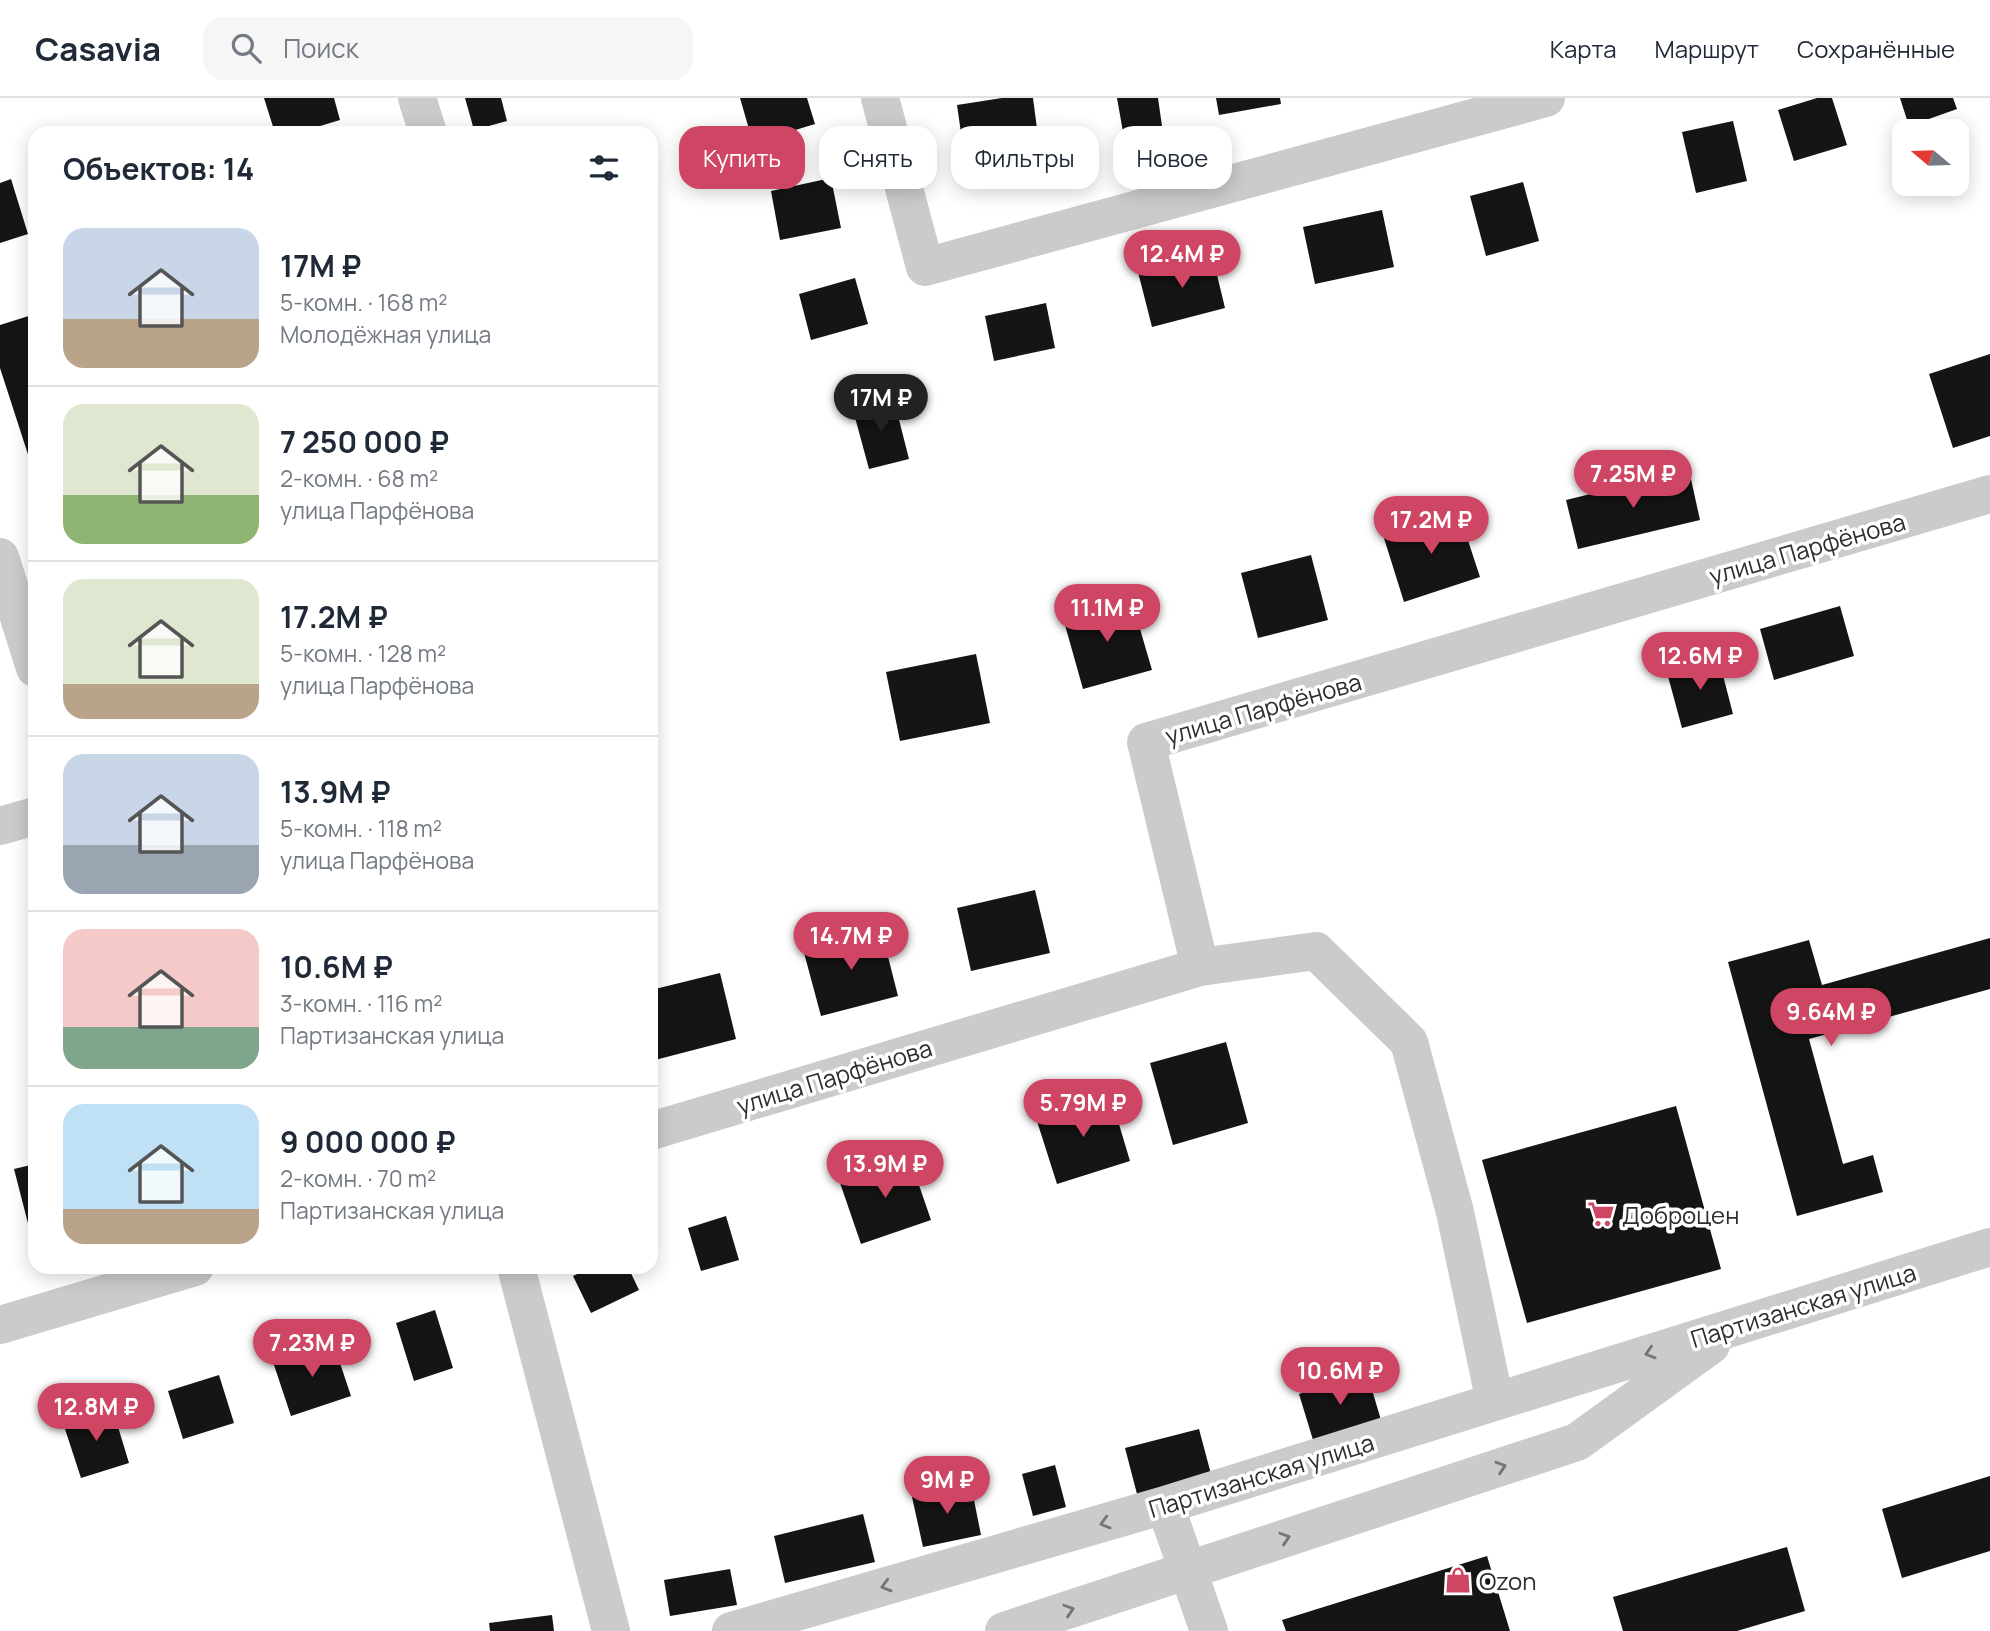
<!DOCTYPE html>
<html lang="ru">
<meta charset="utf-8">
<style>
:root{--surface:#fff;--page:#f6f6f7;--text:#1f2937;--muted:#747a83;--line:#e0e1e3;--accent:#ce4663}
body{margin:0;font-family:Manrope,sans-serif;background:var(--page);color:var(--text);height:100vh;display:flex;flex-direction:column;font-size:26px;white-space:nowrap}
*{box-sizing:border-box;margin:0}
p{font-size:23px;color:var(--muted)}
.icon{flex:none;width:38px;height:38px;fill:none;stroke:currentColor;stroke-width:2;stroke-linecap:round;stroke-linejoin:round}
.map{position:relative;flex:1;overflow:hidden}
.details{position:absolute;left:28px;top:28px;width:630px;height:1148px;display:flex;flex-direction:column;background:var(--surface);border-radius:21px;box-shadow:0 4px 18px #0003}
.details>*{flex:none}
.hud{position:absolute;left:679px;top:28px;width:665px;height:63px;display:flex;gap:14px}
.needle{width:46px;rotate:289deg}
.tools{position:absolute;left:1892px;top:21px;display:grid;gap:14px}
.tools a{display:grid;place-items:center;width:77px;height:77px;border-radius:14px;background:var(--surface);box-shadow:0 4px 18px #0003;font-size:35px}
.price{position:absolute;translate:-50% -60px;padding:0 16px;border-radius:24px;background:var(--accent);color:#fff;font-size:23px;line-height:46px;filter:drop-shadow(0 2px 4px #0008)}
.price::after{content:'';position:absolute;left:50%;top:42px;width:21px;height:16px;margin-left:-10px;background:inherit;clip-path:polygon(0 0,100% 0,50% 100%)}
.price.selected{background:#222;color:#fff}
ul{padding:0;list-style:none}
li{display:flex;align-items:center;gap:21px;height:175px;padding:0 35px}
li+li{border-top:2px solid var(--line)}
li span{display:grid;place-items:center;flex:none;width:196px;height:140px;border-radius:21px;color:#555}
li>.icon{margin-inline-start:auto}
span .icon{width:84px;height:84px;fill:#fffc;stroke-width:1}
li b{font-size:30px}
h2{display:flex;justify-content:space-between;align-items:center;height:84px;padding:0 35px;font-size:30px}
.chip{padding:0 24px;border-radius:21px;background:var(--surface);box-shadow:0 4px 18px #0003;font-size:24px;line-height:63px}
.chip.selected{background:var(--accent);color:#fff}
header{display:flex;align-items:center;gap:42px;box-sizing:border-box;height:98px;padding:0 35px;background:var(--surface);border-bottom:2px solid var(--line)}
header strong{font-size:33px}
nav{display:flex;gap:38px;margin-inline-start:auto;font-size:24px}
.search{width:490px;height:63px;background:var(--page);display:flex;align-items:center;gap:18px;box-sizing:border-box;padding:0 24px;border-radius:21px;color:var(--muted);font-size:26px}
.map>svg:first-child{display:block}
.building{fill:#151515}
.lines{fill:none;stroke-linecap:round;stroke-linejoin:round}
.minor{stroke:#cbcbcb;stroke-width:38}
.oneway{stroke:#757575}
.labels{text-anchor:middle;dominant-baseline:central;stroke-width:7;stroke-linejoin:round;paint-order:stroke}
.street-label{font-size:24px;fill:#2e2e2e;stroke:#fff}
.poi-label{font-size:24px;fill:#2e2e2e;stroke:#fff;text-anchor:start}
</style>
<header>
<strong>Casavia</strong>
<div class="search"><svg class="icon" aria-label="search" viewBox="0 0 24 24"><circle cx="10" cy="10" r="6"/><path d="M15 15l6 6"/></svg>Поиск</div>
<nav><a>Карта</a><a>Маршрут</a><a>Сохранённые</a></nav>
</header>
<div class="map">
<svg width="1990" height="1533" viewBox="0 0 1990 1533">
<rect width="100%" height="100%" fill="#fff"/>
<path class="building" d="M 264,0 L 334,0 L 340,22 L 297,35 L 275,35 Z
M 465,0 L 501,0 L 507,23 L 474,32 Z
M 740,0 L 807,0 L 815,26 L 753,45 Z
M 1002,0 L 1033,0 L 1039,46 L 964,56 L 957,7 Z
M 1117,0 L 1158,0 L 1162,28 L 1123,34 Z
M 1216,0 L 1280,0 L 1281,6 L 1219,17 Z
M 1817,0 L 1832,0 L 1847,47 L 1794,63 L 1778,12 Z
M 1900,0 L 1953,0 L 1957,11 L 1909,28 Z
M 1733,23 L 1747,83 L 1696,95 L 1682,34 Z
M 831,80 L 841,130 L 780,142 L 771,93 Z
M 11,81 L 28,136 L 0,145 L 0,85 Z
M 1523,84 L 1539,143 L 1486,158 L 1470,98 Z
M 1382,112 L 1394,169 L 1315,186 L 1303,129 Z
M 1212,156 L 1225,210 L 1152,229 L 1138,174 Z
M 855,180 L 868,226 L 811,242 L 799,196 Z
M 1046,205 L 1055,250 L 994,263 L 985,218 Z
M 35,216 L 35,375 L 34,375 L 0,270 L 0,227 Z
M 1990,256 L 1990,338 L 1953,350 L 1929,276 Z
M 894,302 L 909,361 L 869,371 L 853,312 Z
M 1689,372 L 1700,422 L 1578,451 L 1566,402 Z
M 1458,412 L 1480,479 L 1404,504 L 1383,437 Z
M 1311,457 L 1328,522 L 1258,540 L 1241,475 Z
M 1131,500 L 1152,572 L 1083,591 L 1063,520 Z
M 1840,508 L 1854,558 L 1774,582 L 1760,531 Z
M 976,556 L 990,625 L 900,643 L 886,574 Z
M 1718,558 L 1733,616 L 1682,630 L 1666,571 Z
M 1035,792 L 1050,855 L 971,873 L 957,810 Z
M 881,831 L 898,898 L 821,918 L 803,851 Z
M 1990,840 L 1990,891 L 1809,941 L 1843,1066 L 1873,1057 L 1883,1094 L 1797,1118 L 1728,864 L 1809,842 L 1822,887 Z
M 720,875 L 736,941 L 655,962 L 651,947 L 651,892 Z
M 1226,944 L 1248,1025 L 1173,1047 L 1150,965 Z
M 1110,996 L 1130,1063 L 1057,1086 L 1036,1020 Z
M 1676,1008 L 1721,1171 L 1527,1225 L 1482,1062 Z
M 909,1058 L 931,1122 L 861,1146 L 839,1082 Z
M 35,1066 L 35,1141 L 32,1141 L 14,1071 Z
M 726,1118 L 739,1162 L 701,1173 L 688,1130 Z
M 592,1169 L 628,1169 L 639,1192 L 591,1215 L 573,1178 Z
M 435,1212 L 453,1270 L 414,1283 L 396,1225 Z
M 333,1244 L 351,1298 L 291,1318 L 273,1264 Z
M 1367,1275 L 1381,1322 L 1313,1342 L 1299,1296 Z
M 219,1277 L 234,1325 L 183,1341 L 168,1293 Z
M 112,1309 L 129,1365 L 81,1380 L 63,1325 Z
M 1199,1331 L 1211,1376 L 1137,1396 L 1125,1350 Z
M 1055,1367 L 1066,1409 L 1033,1418 L 1022,1376 Z
M 1990,1378 L 1990,1453 L 1902,1480 L 1882,1411 Z
M 971,1387 L 981,1437 L 923,1449 L 912,1399 Z
M 863,1416 L 875,1464 L 785,1485 L 774,1438 Z
M 1787,1449 L 1805,1513 L 1737,1533 L 1623,1533 L 1613,1499 Z
M 1487,1458 L 1510,1533 L 1286,1533 L 1282,1522 Z
M 730,1471 L 737,1507 L 670,1518 L 664,1482 Z
M 552,1517 L 554,1533 L 490,1533 L 489,1525 Z"/>
<g class="lines">
<path class="minor" d="M 417,0 L 428,35
M 880,0 L 925,169 L 1546,0
M 0,459 L 35,570
M 0,728 L 35,718
M 1200,869 L 1316,853 L 1409,944 L 1455,1114 L 1495,1304
M 651,1033 L 1200,869 L 1146,644 L 1990,396
M 516,1169 L 611,1533
M 0,1227 L 195,1169
M 1165,1407 L 1209,1533
M 731,1533 L 1165,1407 L 1990,1149
M 1004,1533 L 1577,1344 L 1711,1247"/>
</g>
<defs><path id="oneway-chevron" d="M-2-3.5L2.5 0L-2 3.5" fill="none" stroke-width="1.6" stroke-linecap="round" stroke-linejoin="round" transform="scale(1.75)"/></defs>
<g class="oneway">
<use href="#oneway-chevron" transform="translate(1650 1255) rotate(163)"/>
<use href="#oneway-chevron" transform="translate(1501 1369) rotate(-18)"/>
<use href="#oneway-chevron" transform="translate(1105 1425) rotate(164)"/>
<use href="#oneway-chevron" transform="translate(1285 1440) rotate(-18)"/>
<use href="#oneway-chevron" transform="translate(886 1488) rotate(164)"/>
<use href="#oneway-chevron" transform="translate(1069 1512) rotate(-18)"/>
</g>
<defs>
<g id="supermarket-bare" transform="scale(2.1)"><path d="M-6-5.5h2.5l.6 2H6L4.5 2H-2.5L-4.4-4H-6ZM-1.5 3.2a1.3 1.3 0 1 0 .1 0ZM3 3.2a1.3 1.3 0 1 0 .1 0Z" fill="#ce4663" stroke="#fff" stroke-width="2.5" paint-order="stroke"/></g>
<g id="shop-bare" transform="scale(2.1)"><path d="M-5-2.5h2.3a2.7 3.5 0 0 1 5.4 0H5L5.5 6h-11ZM-1.5-2.5h3a1.5 2.3 0 0 0-3 0Z" fill="#ce4663" stroke="#fff" stroke-width="2.5" paint-order="stroke"/></g>
</defs>
<g fill-rule="evenodd">
<use href="#supermarket-bare" x="1601" y="1116"/>
<use href="#shop-bare" x="1458" y="1482"/>
</g>
<g class="labels">
<g class="street-label">
<text transform="translate(1807 450) rotate(-16)">улица Парфёнова</text>
<text transform="translate(1263 610) rotate(-16)">улица Парфёнова</text>
<text transform="translate(834 978) rotate(-17)">улица Парфёнова</text>
<text transform="translate(1803 1207) rotate(-17)">Партизанская улица</text>
<text transform="translate(1261 1377) rotate(-17)">Партизанская улица</text>
</g>
<g class="poi-label">
<text x="1622" y="1116">Доброцен</text>
<text x="1479" y="1482">Ozon</text>
</g>
</g>
</svg>
<div class="tools">
<a><svg class="needle" viewBox="-14 -14 28 28"><path d="M0-13l5 13h-10z" fill="#e53935"/><path d="M0 13l5-13h-10z" fill="#747a83"/></svg></a>
</div>
<b class="price" style="left:1182px;top:192px">12.4M ₽</b>
<b class="price selected" style="left:881px;top:336px">17M ₽</b>
<b class="price" style="left:1633px;top:412px">7.25M ₽</b>
<b class="price" style="left:1431px;top:458px">17.2M ₽</b>
<b class="price" style="left:1107px;top:546px">11.1M ₽</b>
<b class="price" style="left:1700px;top:594px">12.6M ₽</b>
<b class="price" style="left:851px;top:874px">14.7M ₽</b>
<b class="price" style="left:1831px;top:950px">9.64M ₽</b>
<b class="price" style="left:1083px;top:1041px">5.79M ₽</b>
<b class="price" style="left:885px;top:1102px">13.9M ₽</b>
<b class="price" style="left:312px;top:1281px">7.23M ₽</b>
<b class="price" style="left:1340px;top:1309px">10.6M ₽</b>
<b class="price" style="left:96px;top:1345px">12.8M ₽</b>
<b class="price" style="left:947px;top:1418px">9M ₽</b>
<div class="hud">
<a class="chip selected">Купить</a>
<a class="chip">Снять</a>
<a class="chip">Фильтры</a>
<a class="chip">Новое</a>
</div>
<section class="details">
<h2>Объектов: 14<svg class="icon" aria-label="filters" viewBox="0 0 24 24"><path d="M4 7h16M4 17h16"/><circle cx="9" cy="7" r="2"/><circle cx="15" cy="17" r="2"/></svg></h2>
<ul>
<li><span style="background:linear-gradient(#c9d6e8 65%,#b9a48a 0)"><svg class="icon" aria-label="home" viewBox="0 0 24 24"><path d="M3 11l9-7 9 7M6 9v11h12V9"/></svg></span><div><b>17M ₽</b><p>5-комн. · 168 m²</p><p>Молодёжная улица</p></div></li>
<li><span style="background:linear-gradient(#dfe7d0 65%,#8fb573 0)"><svg class="icon" aria-label="home" viewBox="0 0 24 24"><path d="M3 11l9-7 9 7M6 9v11h12V9"/></svg></span><div><b>7 250 000 ₽</b><p>2-комн. · 68 m²</p><p>улица Парфёнова</p></div></li>
<li><span style="background:linear-gradient(#dfe7d0 75%,#b9a48a 0)"><svg class="icon" aria-label="home" viewBox="0 0 24 24"><path d="M3 11l9-7 9 7M6 9v11h12V9"/></svg></span><div><b>17.2M ₽</b><p>5-комн. · 128 m²</p><p>улица Парфёнова</p></div></li>
<li><span style="background:linear-gradient(#c9d6e8 65%,#9aa5b1 0)"><svg class="icon" aria-label="home" viewBox="0 0 24 24"><path d="M3 11l9-7 9 7M6 9v11h12V9"/></svg></span><div><b>13.9M ₽</b><p>5-комн. · 118 m²</p><p>улица Парфёнова</p></div></li>
<li><span style="background:linear-gradient(#f6c9c9 70%,#7fa58c 0)"><svg class="icon" aria-label="home" viewBox="0 0 24 24"><path d="M3 11l9-7 9 7M6 9v11h12V9"/></svg></span><div><b>10.6M ₽</b><p>3-комн. · 116 m²</p><p>Партизанская улица</p></div></li>
<li><span style="background:linear-gradient(#bfe0f5 75%,#b9a48a 0)"><svg class="icon" aria-label="home" viewBox="0 0 24 24"><path d="M3 11l9-7 9 7M6 9v11h12V9"/></svg></span><div><b>9 000 000 ₽</b><p>2-комн. · 70 m²</p><p>Партизанская улица</p></div></li>
</ul>
</section>
</div>
